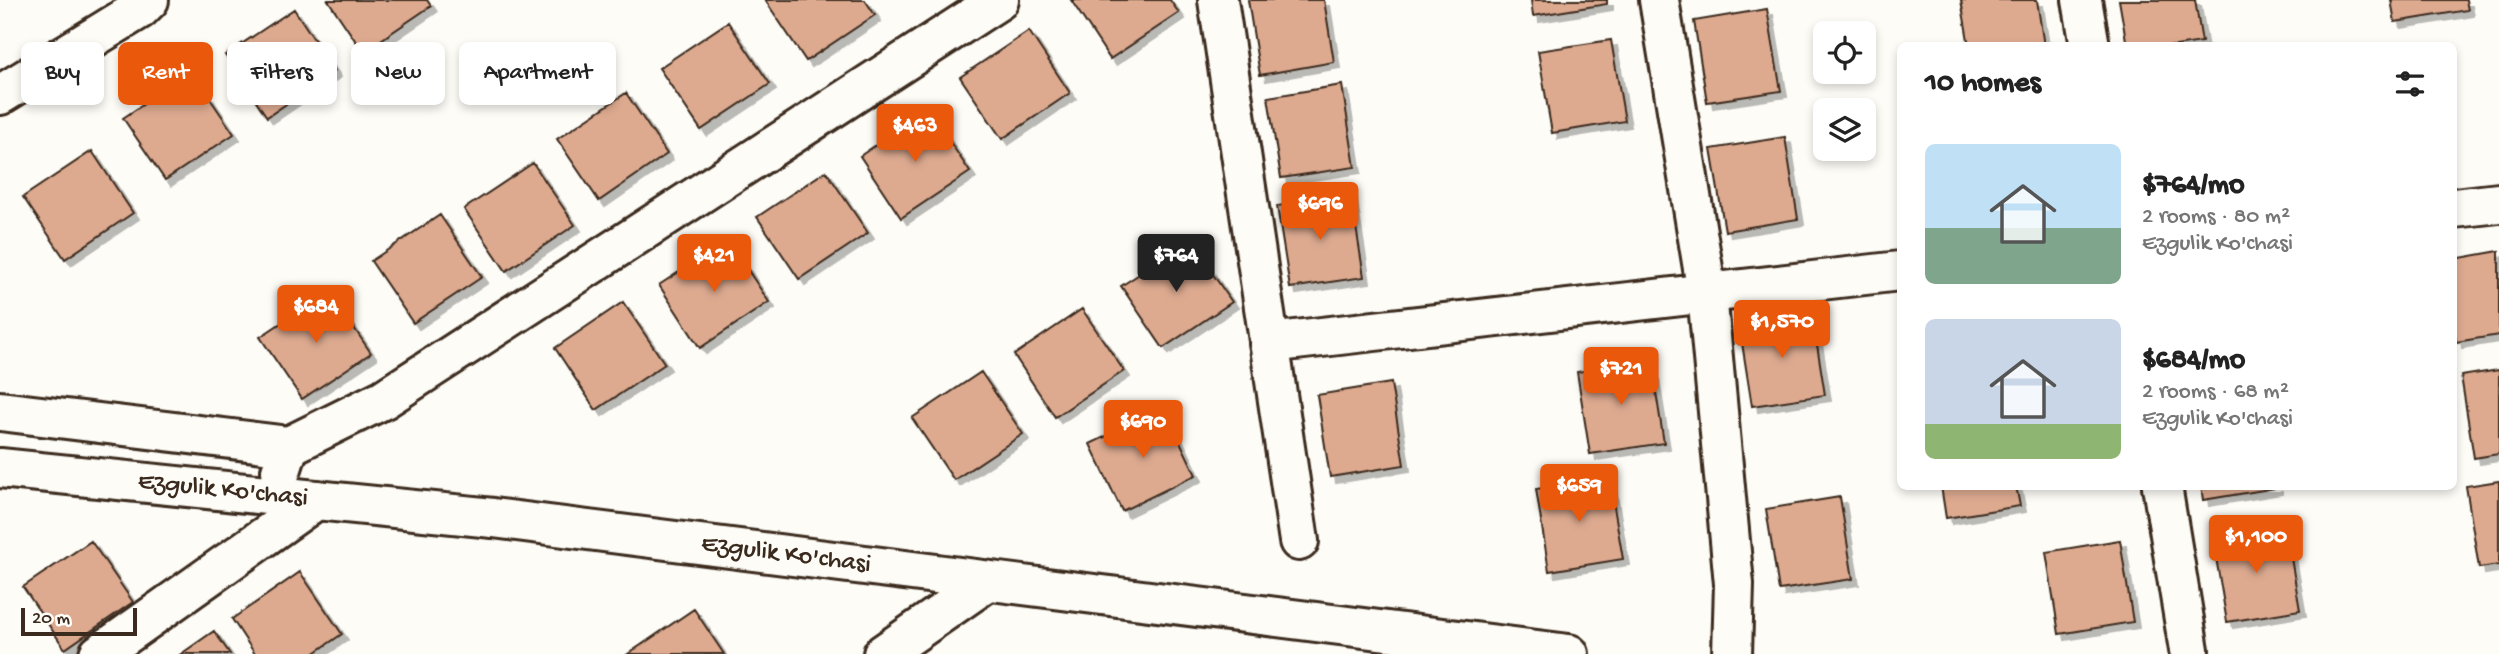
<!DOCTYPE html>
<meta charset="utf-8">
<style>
:root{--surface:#fff;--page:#f2f2f2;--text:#222;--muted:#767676;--accent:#ea580c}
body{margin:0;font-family:"Gochi Hand",sans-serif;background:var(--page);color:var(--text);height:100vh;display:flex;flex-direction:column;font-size:26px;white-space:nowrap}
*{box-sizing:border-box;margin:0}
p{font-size:23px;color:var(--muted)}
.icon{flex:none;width:38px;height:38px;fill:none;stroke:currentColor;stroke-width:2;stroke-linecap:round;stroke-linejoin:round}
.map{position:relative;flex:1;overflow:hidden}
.sheet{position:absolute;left:1897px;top:42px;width:560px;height:448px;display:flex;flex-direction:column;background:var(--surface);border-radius:10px;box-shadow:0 4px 10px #0003}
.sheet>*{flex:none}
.guide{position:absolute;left:21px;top:42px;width:665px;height:63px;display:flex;gap:14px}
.fabs{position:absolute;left:1813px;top:21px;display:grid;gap:14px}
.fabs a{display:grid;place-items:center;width:63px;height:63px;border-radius:10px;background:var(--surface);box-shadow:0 4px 10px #0003;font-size:35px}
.scale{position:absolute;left:21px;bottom:18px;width:116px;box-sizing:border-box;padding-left:7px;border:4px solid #3b2a1e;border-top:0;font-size:19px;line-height:24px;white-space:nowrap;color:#3b2a1e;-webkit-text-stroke:5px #fdfcf7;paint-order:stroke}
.price{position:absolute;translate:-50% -60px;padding:0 16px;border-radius:7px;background:var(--accent);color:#fff;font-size:23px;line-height:46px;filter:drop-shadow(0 2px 4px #0008)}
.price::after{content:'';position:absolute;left:50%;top:42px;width:21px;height:16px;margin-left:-10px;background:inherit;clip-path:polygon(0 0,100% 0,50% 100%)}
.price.on{background:#222;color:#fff}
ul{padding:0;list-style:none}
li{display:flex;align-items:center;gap:21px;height:175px;padding:0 28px}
li span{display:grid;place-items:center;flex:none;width:196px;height:140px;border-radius:10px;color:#555}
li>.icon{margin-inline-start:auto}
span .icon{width:84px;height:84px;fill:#fffc;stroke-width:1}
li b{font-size:30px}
h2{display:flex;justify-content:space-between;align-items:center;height:84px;padding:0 28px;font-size:30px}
.chip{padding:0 24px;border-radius:10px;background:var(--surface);box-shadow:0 4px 10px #0003;font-size:24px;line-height:63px}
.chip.on{background:var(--accent);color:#fff}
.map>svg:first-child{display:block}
.building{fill:#ddaa90;stroke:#3b2a1e;stroke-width:2;filter:url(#shadow)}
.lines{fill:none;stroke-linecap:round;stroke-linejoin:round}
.street-casing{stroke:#3b2a1e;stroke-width:44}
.street{stroke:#fdfcf7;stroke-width:38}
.labels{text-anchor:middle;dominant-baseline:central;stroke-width:5;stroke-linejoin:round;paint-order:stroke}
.street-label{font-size:26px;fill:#3b2a1e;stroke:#fdfcf7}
</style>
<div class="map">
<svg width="2499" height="654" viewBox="0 0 2499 654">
<defs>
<filter id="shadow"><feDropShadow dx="6" dy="6" stdDeviation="0" flood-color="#0004"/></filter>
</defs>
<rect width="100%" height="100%" fill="#fdfcf7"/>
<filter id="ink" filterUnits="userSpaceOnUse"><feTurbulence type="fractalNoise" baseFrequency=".0143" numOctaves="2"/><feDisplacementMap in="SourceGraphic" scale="14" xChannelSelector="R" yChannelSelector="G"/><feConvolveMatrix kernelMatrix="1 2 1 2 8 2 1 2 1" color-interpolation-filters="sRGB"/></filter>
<g filter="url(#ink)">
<path class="building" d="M 328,0 L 427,0 L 431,6 L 363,52 Z
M 765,0 L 865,0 L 875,15 L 806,61 Z
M 1071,0 L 1170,0 L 1179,13 L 1110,59 Z
M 1248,0 L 1324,0 L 1334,62 L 1260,75 Z
M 1531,0 L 1607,0 L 1607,4 L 1533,16 Z
M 1961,0 L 2037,0 L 2044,46 L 1969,46 Z
M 2119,0 L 2195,0 L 2202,42 L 2176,46 L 2127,46 Z
M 2391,0 L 2466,0 L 2468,10 L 2395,22 Z
M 294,9 L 335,71 L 267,117 L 225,55 Z
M 1767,9 L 1781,91 L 1707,102 L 1694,21 Z
M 728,22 L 770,84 L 701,130 L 659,68 Z
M 1029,31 L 1070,93 L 1002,139 L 960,77 Z
M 1611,40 L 1625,121 L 1552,133 L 1538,51 Z
M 192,72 L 234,134 L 165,180 L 123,118 Z
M 1342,85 L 1355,167 L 1281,178 L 1268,97 Z
M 626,93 L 667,154 L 599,201 L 557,139 Z
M 928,109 L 970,172 L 901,218 L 860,156 Z
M 1785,137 L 1798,219 L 1725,231 L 1711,149 Z
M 92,151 L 133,213 L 65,259 L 23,197 Z
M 533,163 L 575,225 L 506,271 L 464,209 Z
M 826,171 L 868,233 L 799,279 L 757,217 Z
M 1351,195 L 1364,277 L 1290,288 L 1277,206 Z
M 440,215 L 482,277 L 413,323 L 371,261 Z
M 728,240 L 769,302 L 700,348 L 659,285 Z
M 1190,241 L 1232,302 L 1163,348 L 1121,286 Z
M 2499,251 L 2499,335 L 2456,342 L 2454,328 L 2454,259 Z
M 329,291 L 371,353 L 302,399 L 260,337 Z
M 623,302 L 665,364 L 596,410 L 555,348 Z
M 1082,309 L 1124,371 L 1055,417 L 1014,355 Z
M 1812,313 L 1825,395 L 1752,406 L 1739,324 Z
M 1651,360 L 1664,443 L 1590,454 L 1577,372 Z
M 2499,370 L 2499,454 L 2474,458 L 2461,376 Z
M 981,372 L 1023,434 L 954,480 L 912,418 Z
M 1391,383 L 1404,465 L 1330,477 L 1317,395 Z
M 1164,408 L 1196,475 L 1122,511 L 1090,444 Z
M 1609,478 L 1623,559 L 1549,571 L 1536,489 Z
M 2499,481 L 2499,565 L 2479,568 L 2466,486 Z
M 1941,486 L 2016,486 L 2020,506 L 1946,518 Z
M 2201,486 L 2276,486 L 2276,488 L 2203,500 Z
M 1840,497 L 1853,579 L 1779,590 L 1766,509 Z
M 2286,529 L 2300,610 L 2227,622 L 2213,540 Z
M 2120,540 L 2133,622 L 2059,634 L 2046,552 Z
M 91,541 L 133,602 L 65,649 L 23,587 Z
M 300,572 L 342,634 L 313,654 L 255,654 L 232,619 Z
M 694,609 L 724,654 L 628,654 Z
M 214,631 L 230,654 L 181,654 Z"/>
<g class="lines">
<g class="street-casing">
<g id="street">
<path d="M 1218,0 L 1299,541"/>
<path d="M 1659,0 L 1707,293 L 1734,584 L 1732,654"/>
<path d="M 2082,0 L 2090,46"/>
<path d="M 0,95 L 140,9 L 149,0"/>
<path d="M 2454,208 L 2499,203"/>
<path d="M 1269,343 L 1900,271"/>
<path d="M 0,411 L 289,446 L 281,471"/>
<path d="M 289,446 L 384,399 L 999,0"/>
<path id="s1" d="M 0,468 L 493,518 L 1569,654"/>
<path d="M 2162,486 L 2189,650"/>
<path d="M 99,654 L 316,500"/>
<path d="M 883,654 L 988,581"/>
</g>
</g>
<use href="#street" class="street"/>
</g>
</g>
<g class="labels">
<g class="street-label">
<text stroke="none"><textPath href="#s1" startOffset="224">Ezgulik Ko'chasi</textPath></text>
<text stroke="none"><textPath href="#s1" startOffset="791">Ezgulik Ko'chasi</textPath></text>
</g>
</g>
</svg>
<div class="fabs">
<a><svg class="icon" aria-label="locate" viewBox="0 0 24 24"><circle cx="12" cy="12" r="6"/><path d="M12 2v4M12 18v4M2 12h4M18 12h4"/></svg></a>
<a><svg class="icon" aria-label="layers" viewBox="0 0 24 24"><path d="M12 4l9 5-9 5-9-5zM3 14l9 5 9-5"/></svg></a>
</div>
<div class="scale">20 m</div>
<b class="price" style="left:915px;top:164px">$463</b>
<b class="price" style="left:1320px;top:242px">$696</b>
<b class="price" style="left:714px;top:294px">$421</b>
<b class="price on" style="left:1176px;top:294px">$764</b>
<b class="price" style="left:316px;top:345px">$684</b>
<b class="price" style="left:1782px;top:360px">$1,570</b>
<b class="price" style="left:1621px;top:407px">$721</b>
<b class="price" style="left:1143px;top:460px">$690</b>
<b class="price" style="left:1579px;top:524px">$659</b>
<b class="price" style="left:2256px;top:575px">$1,100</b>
<div class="guide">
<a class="chip">Buy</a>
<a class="chip on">Rent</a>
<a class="chip">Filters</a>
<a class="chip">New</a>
<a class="chip">Apartment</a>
</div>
<section class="sheet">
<h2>10 homes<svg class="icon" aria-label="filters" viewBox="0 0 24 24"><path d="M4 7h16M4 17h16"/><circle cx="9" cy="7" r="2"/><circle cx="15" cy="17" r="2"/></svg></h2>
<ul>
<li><span style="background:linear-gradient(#bfe0f5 60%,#7fa58c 0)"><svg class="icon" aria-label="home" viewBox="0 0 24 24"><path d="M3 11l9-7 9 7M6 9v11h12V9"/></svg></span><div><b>$764/mo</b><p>2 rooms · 80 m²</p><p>Ezgulik Ko'chasi</p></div></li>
<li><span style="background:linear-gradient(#c9d6e8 75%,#8fb573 0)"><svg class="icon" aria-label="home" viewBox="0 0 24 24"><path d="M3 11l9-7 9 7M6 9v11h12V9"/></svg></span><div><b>$684/mo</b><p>2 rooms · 68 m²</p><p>Ezgulik Ko'chasi</p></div></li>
</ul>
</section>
</div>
